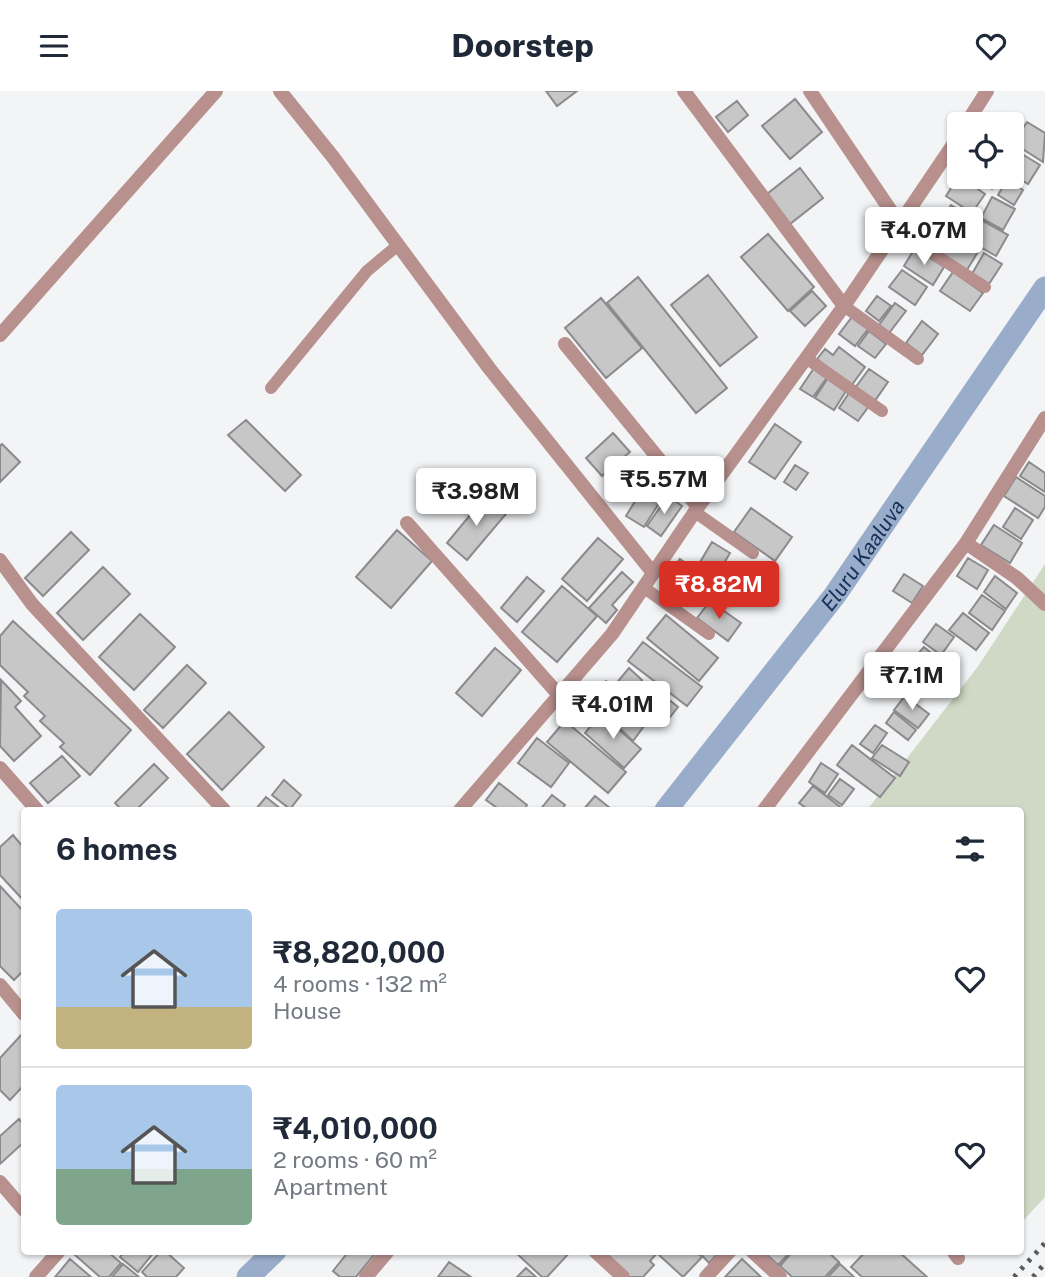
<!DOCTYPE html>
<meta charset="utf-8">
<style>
:root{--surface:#fff;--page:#f2f2f3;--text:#1f2937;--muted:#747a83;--line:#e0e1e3;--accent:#d93025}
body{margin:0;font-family:"Public Sans",sans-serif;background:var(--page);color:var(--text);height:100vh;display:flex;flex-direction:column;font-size:26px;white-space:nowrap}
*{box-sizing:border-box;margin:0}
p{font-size:23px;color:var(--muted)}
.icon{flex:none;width:38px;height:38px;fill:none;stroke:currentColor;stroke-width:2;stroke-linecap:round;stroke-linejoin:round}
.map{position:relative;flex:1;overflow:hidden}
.side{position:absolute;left:21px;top:716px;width:1003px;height:448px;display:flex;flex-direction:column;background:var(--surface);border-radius:7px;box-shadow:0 2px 5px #0004}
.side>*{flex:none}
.buttons{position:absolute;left:947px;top:21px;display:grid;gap:14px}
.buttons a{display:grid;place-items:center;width:77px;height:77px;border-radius:7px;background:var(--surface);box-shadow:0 2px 5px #0004;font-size:35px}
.price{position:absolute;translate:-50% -60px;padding:0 16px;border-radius:7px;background:#fff;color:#222;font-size:23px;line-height:46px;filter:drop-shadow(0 2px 4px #0008)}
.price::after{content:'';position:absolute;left:50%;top:42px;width:21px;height:16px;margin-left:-10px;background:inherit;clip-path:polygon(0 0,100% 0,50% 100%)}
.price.on{background:var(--accent);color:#fff}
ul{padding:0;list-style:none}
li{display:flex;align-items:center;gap:21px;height:175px;padding:0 35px}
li+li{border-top:2px solid var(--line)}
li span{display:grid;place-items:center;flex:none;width:196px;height:140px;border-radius:7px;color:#555}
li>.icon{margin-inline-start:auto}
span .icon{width:84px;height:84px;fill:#fffc;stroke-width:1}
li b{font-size:30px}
h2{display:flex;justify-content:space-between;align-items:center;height:84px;padding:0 35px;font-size:30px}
header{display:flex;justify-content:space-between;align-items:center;height:91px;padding:0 35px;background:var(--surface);font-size:32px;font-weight:800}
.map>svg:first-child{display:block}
.green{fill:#cfd9c5}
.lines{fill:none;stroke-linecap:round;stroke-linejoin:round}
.canal{stroke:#99acca;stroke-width:23}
.building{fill:#c8c7c8;stroke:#8c8a8c;stroke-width:2}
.service{stroke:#b8908d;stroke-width:12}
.minor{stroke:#b8908d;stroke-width:14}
.tertiary{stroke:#b8908d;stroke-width:14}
.rail{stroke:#595a5b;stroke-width:5;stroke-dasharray:3.5 7;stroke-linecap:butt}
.labels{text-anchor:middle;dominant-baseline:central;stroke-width:7;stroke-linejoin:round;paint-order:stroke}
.water-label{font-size:21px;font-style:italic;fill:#173058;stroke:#f2f4f6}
</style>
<header><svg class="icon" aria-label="menu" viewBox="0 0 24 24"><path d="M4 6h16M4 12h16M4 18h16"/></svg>Doorstep<svg class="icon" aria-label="heart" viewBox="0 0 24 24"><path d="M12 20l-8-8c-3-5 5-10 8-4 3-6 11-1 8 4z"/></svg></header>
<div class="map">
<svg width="1045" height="1186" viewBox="0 0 1045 1186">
<rect width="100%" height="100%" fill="#f2f4f6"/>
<path class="green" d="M 1045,473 L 1045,1106 L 1020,1133 L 1020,719 L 867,719 L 979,574 Z"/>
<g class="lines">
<g class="canal">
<path id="s1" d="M 666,719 L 835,504 L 1045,197"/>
<path d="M 248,1186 L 275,1160"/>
</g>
</g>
<path class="building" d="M 546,0 L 577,0 L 557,15 Z
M 795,8 L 822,41 L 790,68 L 762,35 Z
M 737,10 L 748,24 L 728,41 L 716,26 Z
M 1027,31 L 1045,42 L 1043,71 L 1013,52 Z
M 1022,63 L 1040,74 L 1028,93 L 1012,83 Z
M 800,77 L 823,107 L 790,133 L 767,103 Z
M 959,85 L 985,103 L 972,122 L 946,105 Z
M 971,86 L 999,86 L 992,98 Z
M 1007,89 L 1023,99 L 1014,114 L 998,104 Z
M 992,106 L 1015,118 L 1003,139 L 981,127 Z
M 951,114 L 975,128 L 965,145 L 941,131 Z
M 981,129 L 1008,144 L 996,165 L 970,150 Z
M 945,139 L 979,159 L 967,179 L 933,159 Z
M 768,143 L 814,196 L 788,220 L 741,166 Z
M 915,157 L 944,176 L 933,194 L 904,175 Z
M 984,162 L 1002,173 L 989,193 L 972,183 Z
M 902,179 L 927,196 L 915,214 L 889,196 Z
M 953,181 L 983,202 L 970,220 L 940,200 Z
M 708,184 L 757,246 L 720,275 L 671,214 Z
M 638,186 L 727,297 L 696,322 L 607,212 Z
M 812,200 L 826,215 L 805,235 L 790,220 Z
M 877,205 L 891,215 L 879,230 L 866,220 Z
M 601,207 L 642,257 L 606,287 L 565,237 Z
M 895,212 L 906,220 L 889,242 L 879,234 Z
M 852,226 L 868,238 L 855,255 L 839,243 Z
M 922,230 L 938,243 L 922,264 L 906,252 Z
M 869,240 L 886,253 L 875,267 L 858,255 Z
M 839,256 L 865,276 L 851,295 L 817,268 L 825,258 L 833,264 Z
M 814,277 L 828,285 L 813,306 L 800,298 Z
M 869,278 L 888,291 L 874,311 L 855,297 Z
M 828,287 L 846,300 L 834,319 L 815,307 Z
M 849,302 L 869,315 L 858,330 L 839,317 Z
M 246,329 L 301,384 L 285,400 L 228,344 Z
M 775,333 L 801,351 L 775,388 L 749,371 Z
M 613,342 L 630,361 L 602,385 L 586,367 Z
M 2,353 L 20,371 L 0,391 L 0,355 Z
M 1029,371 L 1045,382 L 1045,401 L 1020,385 Z
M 795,374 L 808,382 L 796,399 L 784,391 Z
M 650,386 L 668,398 L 644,436 L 626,425 Z
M 1016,386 L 1045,405 L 1045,416 L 1038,427 L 1004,405 Z
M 668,405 L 682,415 L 661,445 L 647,435 Z
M 485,406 L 506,423 L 467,469 L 447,452 Z
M 751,417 L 792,446 L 775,470 L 734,441 Z
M 1015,417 L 1033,429 L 1021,448 L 1003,436 Z
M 994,434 L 1022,452 L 1010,472 L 981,454 Z
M 397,439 L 432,470 L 391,517 L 356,486 Z
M 71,441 L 89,459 L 43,505 L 25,487 Z
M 598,447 L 623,468 L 587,510 L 562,488 Z
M 712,451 L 730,462 L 714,489 L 696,478 Z
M 968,467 L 988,479 L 977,498 L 957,485 Z
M 680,468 L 710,490 L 692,515 L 661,492 Z
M 103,476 L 130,503 L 83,549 L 57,522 Z
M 622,481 L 633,491 L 612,514 L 617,519 L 606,532 L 589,517 Z
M 904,483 L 923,495 L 912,512 L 893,500 Z
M 757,485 L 770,492 L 757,514 L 744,507 Z
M 995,485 L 1017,502 L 1006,518 L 984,501 Z
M 527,486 L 544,500 L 517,531 L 501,517 Z
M 562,495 L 597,525 L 557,571 L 522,541 Z
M 982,504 L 1005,520 L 992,539 L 969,522 Z
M 710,510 L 741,532 L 728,550 L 697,527 Z
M 963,522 L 989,542 L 976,559 L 949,539 Z
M 140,523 L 175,556 L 134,599 L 99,566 Z
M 666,524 L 718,567 L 699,590 L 647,547 Z
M 13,530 L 131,639 L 90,684 L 60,656 L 64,652 L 40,630 L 45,625 L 24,605 L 28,601 L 0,574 L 0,545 Z
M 936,533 L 954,546 L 941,564 L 923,551 Z
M 643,551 L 702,596 L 687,615 L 628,570 Z
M 924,556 L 952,579 L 938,597 L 909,573 Z
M 495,557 L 521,579 L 482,625 L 456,602 Z
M 187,574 L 206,592 L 163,637 L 144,619 Z
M 629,577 L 642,589 L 629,606 L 615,594 Z
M 910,581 L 926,594 L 914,608 L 898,596 Z
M 1,589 L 21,610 L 15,616 L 41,645 L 14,670 L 0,655 Z
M 606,590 L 622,602 L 610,619 L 594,607 Z
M 647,591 L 678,616 L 663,635 L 632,609 Z
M 905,605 L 929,623 L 918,637 L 894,619 Z
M 627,609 L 650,627 L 633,650 L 611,629 Z
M 229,621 L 264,656 L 222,699 L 187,663 Z
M 894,621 L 916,639 L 908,649 L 886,632 Z
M 601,623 L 641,658 L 624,677 L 585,642 Z
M 565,630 L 626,681 L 608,702 L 547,651 Z
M 875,634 L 887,642 L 873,662 L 860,653 Z
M 537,647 L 569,672 L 551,696 L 518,672 Z
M 852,654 L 895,687 L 880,706 L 837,674 Z
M 882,654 L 909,671 L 900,685 L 872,667 Z
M 62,665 L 80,685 L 48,712 L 30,692 Z
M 821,672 L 838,683 L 825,702 L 809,691 Z
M 154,673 L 168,687 L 136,719 L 122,719 L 115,712 Z
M 840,688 L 854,698 L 842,714 L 828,704 Z
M 284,689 L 301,704 L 290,718 L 272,704 Z
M 499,692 L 527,714 L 524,719 L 500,719 L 486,709 Z
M 813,695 L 844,719 L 809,719 L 799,712 Z
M 552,704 L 565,714 L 561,719 L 540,719 Z
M 595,705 L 610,717 L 609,719 L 583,719 Z
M 266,706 L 282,719 L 255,719 Z
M 13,744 L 24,757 L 24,810 L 0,784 L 0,756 Z
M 0,795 L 24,821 L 24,879 L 14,889 L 0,875 Z
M 23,942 L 24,994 L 10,1009 L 0,999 L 0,967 Z
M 19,1028 L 24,1034 L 24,1051 L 0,1073 L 0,1045 Z
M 79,1160 L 107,1160 L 121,1172 L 109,1186 L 100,1186 L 75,1164 Z
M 125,1160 L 155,1160 L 138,1181 L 120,1166 Z
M 161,1160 L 165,1160 L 184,1177 L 176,1186 L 147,1186 L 142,1181 Z
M 349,1160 L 377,1160 L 356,1186 L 340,1186 L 333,1180 Z
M 514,1160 L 571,1160 L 547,1186 L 542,1186 Z
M 600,1160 L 659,1160 L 650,1170 L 654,1174 L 643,1186 L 626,1186 Z
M 660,1160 L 695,1160 L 702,1166 L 683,1186 L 658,1163 Z
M 698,1160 L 720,1160 L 709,1172 Z
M 763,1160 L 791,1160 L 778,1174 Z
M 793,1160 L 827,1160 L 839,1171 L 825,1186 L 792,1186 L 780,1175 Z
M 866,1160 L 898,1160 L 927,1186 L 862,1186 L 851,1176 Z
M 70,1168 L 91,1186 L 55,1186 Z
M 742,1168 L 761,1186 L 725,1186 Z
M 449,1171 L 471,1186 L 438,1186 Z
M 123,1173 L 139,1186 L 112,1186 Z
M 840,1173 L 854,1186 L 828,1186 Z
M 526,1177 L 536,1186 L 517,1186 Z"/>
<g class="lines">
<path class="service" d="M 895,138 L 985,196
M 844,215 L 918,268
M 806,267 L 882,320
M 271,297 L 367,180 L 398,154
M 695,421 L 753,462
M 643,496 L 709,543"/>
<path class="minor" d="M 280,0 L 333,66 L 489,277 L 653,482
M 684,0 L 844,215
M 810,0 L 899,132
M 0,244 L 216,0
M 565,253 L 698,416
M 407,432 L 559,604
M 966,452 L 1017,487 L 1045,513
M 0,469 L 32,513 L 224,719
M 0,677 L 37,719
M 764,719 L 966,452 L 1045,327
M 0,894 L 24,923
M 0,1091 L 24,1119
M 595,1160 L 623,1186
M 752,1160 L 780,1186
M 953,1160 L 958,1167
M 366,1186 L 388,1160
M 706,1186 L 730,1160"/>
<path class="tertiary" d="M 966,33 L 987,0
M 460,719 L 612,543 L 698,416 L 844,215 L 959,45
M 36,1186 L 59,1160"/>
<path class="rail" d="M 1014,1186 L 1045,1152
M 1033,1186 L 1045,1172"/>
</g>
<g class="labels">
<g class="water-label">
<text stroke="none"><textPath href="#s1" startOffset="322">Eluru Kaaluva</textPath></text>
</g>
</g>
</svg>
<div class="buttons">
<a><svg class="icon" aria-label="locate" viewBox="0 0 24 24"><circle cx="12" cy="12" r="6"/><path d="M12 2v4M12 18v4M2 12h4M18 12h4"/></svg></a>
</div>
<b class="price" style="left:924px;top:176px">₹4.07M</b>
<b class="price" style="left:664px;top:425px">₹5.57M</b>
<b class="price" style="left:476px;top:437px">₹3.98M</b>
<b class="price on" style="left:719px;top:530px">₹8.82M</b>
<b class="price" style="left:912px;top:621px">₹7.1M</b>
<b class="price" style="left:613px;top:650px">₹4.01M</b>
<section class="side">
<h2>6 homes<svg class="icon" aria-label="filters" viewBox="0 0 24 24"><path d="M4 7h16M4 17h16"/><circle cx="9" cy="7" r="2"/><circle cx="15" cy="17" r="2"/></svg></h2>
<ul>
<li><span style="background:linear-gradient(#a9c7e8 70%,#c2b280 0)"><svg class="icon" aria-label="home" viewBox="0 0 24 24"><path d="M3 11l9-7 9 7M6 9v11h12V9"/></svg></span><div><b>₹8,820,000</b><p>4 rooms · 132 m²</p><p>House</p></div><svg class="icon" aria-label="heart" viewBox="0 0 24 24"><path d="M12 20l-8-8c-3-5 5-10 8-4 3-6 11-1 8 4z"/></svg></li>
<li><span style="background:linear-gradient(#a9c7e8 60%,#7fa58c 0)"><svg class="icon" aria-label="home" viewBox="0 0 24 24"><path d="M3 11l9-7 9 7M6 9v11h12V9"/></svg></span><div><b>₹4,010,000</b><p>2 rooms · 60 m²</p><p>Apartment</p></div><svg class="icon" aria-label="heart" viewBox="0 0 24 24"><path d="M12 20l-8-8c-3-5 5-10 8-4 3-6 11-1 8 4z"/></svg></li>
</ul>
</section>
</div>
